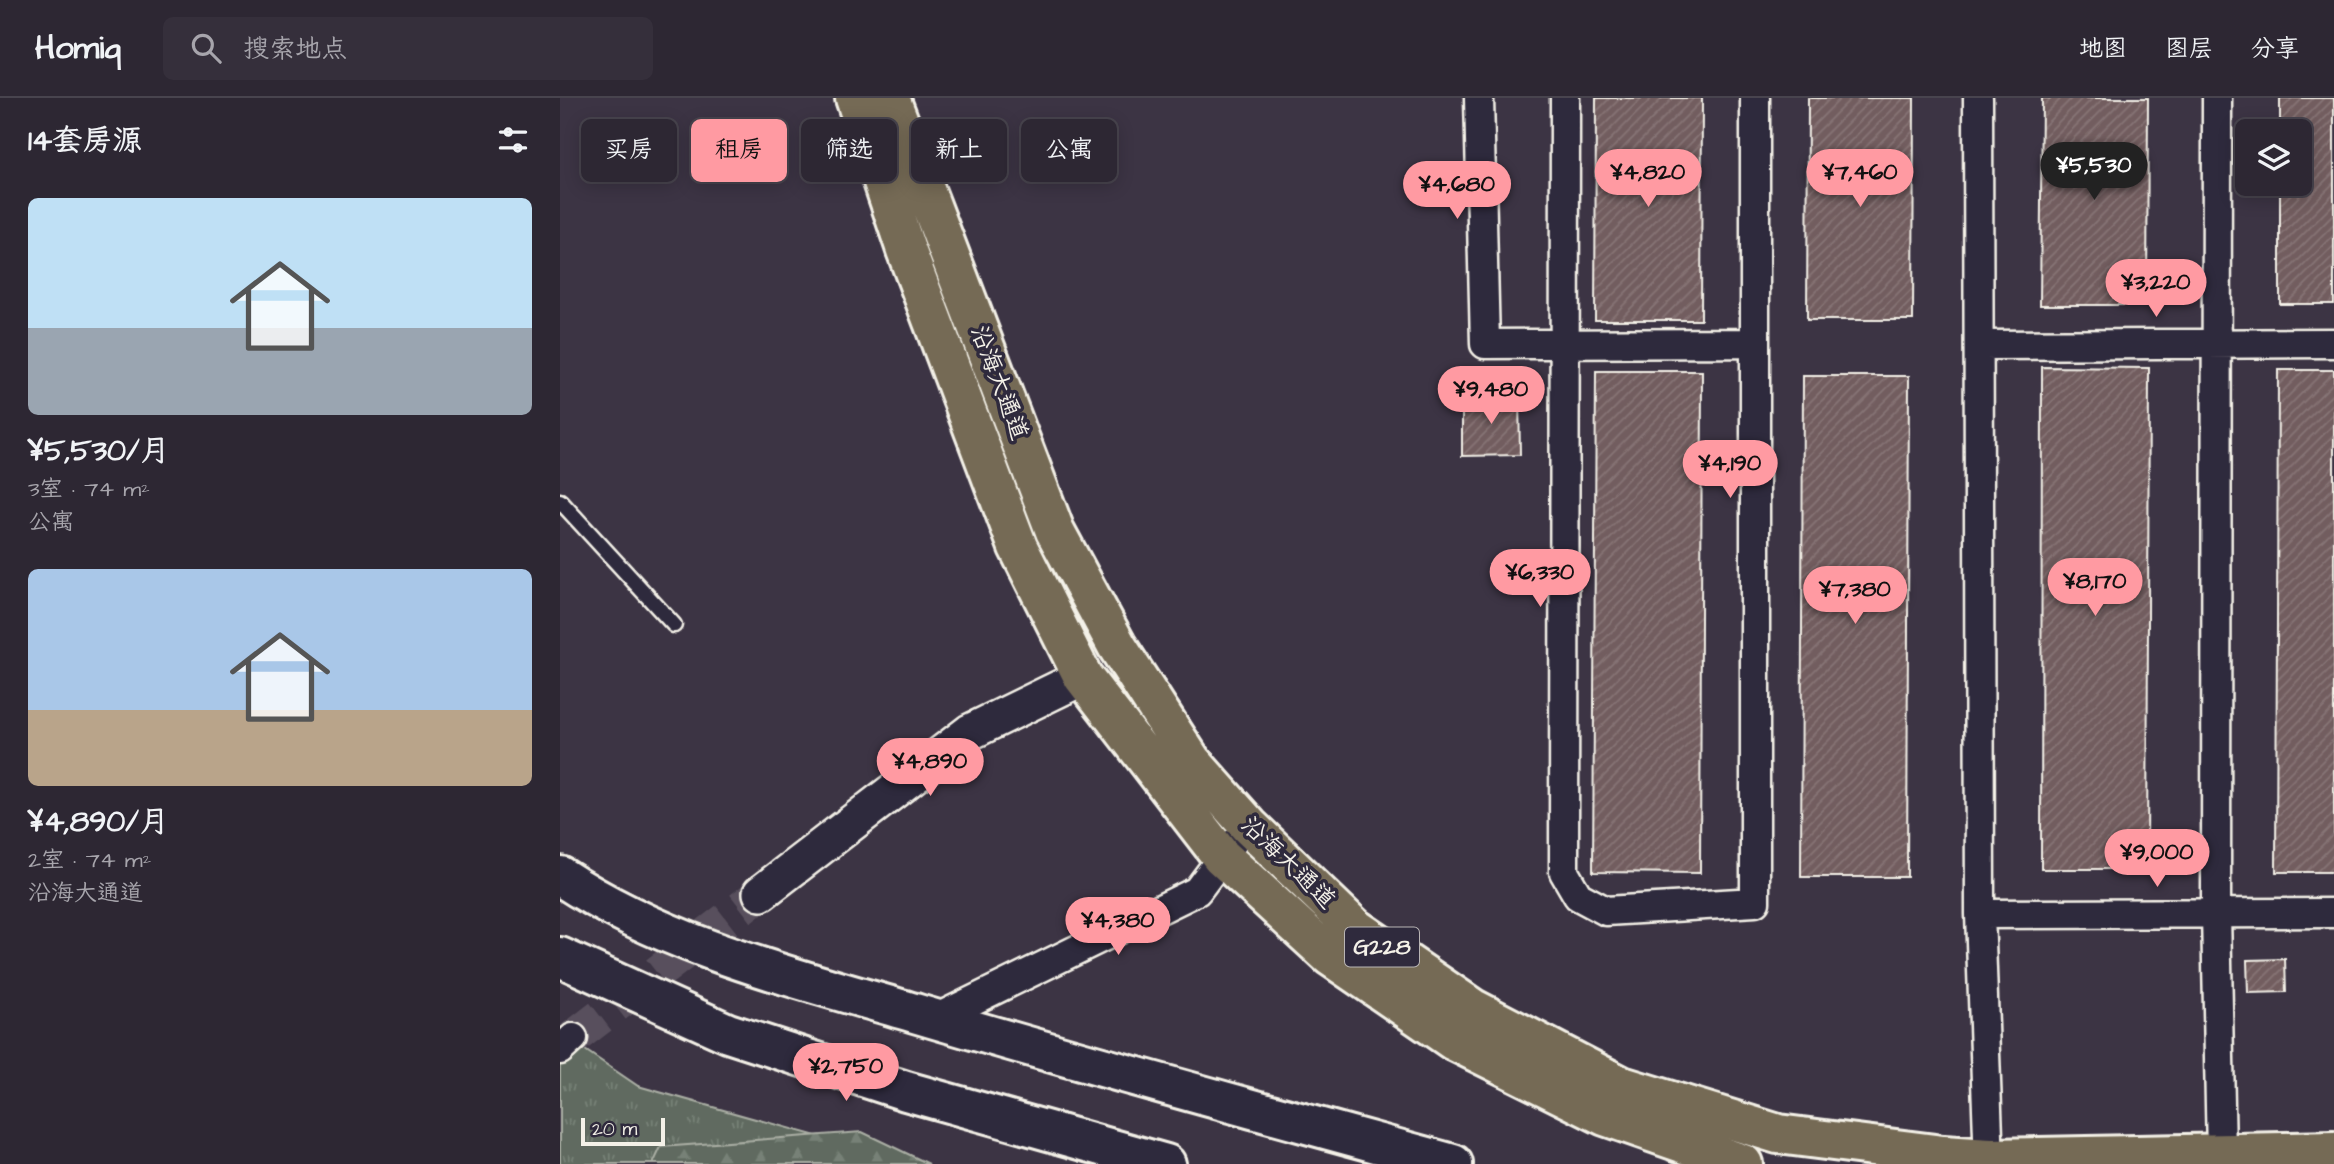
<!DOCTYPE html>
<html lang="zh">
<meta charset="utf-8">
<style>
:root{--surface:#2d2733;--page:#352f3b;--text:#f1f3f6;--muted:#a7a5ac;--line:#48444e;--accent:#ff9aa2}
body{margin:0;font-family:"Architects Daughter","LXGW WenKai TC",sans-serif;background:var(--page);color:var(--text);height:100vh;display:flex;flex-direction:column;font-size:26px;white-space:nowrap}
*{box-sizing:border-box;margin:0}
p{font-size:23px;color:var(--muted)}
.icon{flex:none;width:38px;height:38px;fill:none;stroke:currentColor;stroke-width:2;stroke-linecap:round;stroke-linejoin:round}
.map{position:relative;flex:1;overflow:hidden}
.sheet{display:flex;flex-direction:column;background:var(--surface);width:560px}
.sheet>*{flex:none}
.hud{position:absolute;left:21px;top:21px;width:665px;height:63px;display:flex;gap:14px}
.fabs{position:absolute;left:1675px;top:21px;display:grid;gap:14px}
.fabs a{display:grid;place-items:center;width:77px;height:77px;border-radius:10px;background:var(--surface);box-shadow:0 4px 18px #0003,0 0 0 2px var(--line);font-size:35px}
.scale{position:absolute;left:21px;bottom:18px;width:84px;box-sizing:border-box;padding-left:7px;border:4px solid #f4f1e8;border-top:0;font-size:19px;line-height:24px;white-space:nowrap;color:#f4f1e8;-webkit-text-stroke:5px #2f2a3d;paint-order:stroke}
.price{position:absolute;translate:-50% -60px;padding:0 16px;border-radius:24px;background:var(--accent);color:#111;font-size:23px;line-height:46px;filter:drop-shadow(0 2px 4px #0008)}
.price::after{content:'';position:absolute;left:50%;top:42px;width:21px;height:16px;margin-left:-10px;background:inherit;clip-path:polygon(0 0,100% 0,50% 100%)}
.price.on{background:#222;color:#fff}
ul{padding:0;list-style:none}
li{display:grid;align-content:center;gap:14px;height:371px;padding:0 28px}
li span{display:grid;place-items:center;height:217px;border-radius:10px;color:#555}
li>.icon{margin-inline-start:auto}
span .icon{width:126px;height:126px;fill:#fffc;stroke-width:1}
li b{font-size:30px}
h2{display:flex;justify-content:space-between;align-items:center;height:84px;padding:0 28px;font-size:30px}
.tag{padding:0 24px;border-radius:10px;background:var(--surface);box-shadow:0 4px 18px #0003,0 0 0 2px var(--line);font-size:24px;line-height:63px}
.tag.on{background:var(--accent);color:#111}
header{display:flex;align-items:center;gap:42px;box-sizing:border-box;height:98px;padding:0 35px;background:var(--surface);border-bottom:2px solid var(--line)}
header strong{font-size:33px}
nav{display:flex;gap:38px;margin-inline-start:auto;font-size:24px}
.search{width:490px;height:63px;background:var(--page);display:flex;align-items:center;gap:18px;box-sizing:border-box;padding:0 24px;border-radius:10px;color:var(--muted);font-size:26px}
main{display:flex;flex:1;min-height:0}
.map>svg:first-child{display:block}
.grass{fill:url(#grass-tufts);stroke:#aaaea4;stroke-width:2}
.forest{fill:url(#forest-firs);stroke:#aaaea4;stroke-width:2}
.building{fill:url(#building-hatch);stroke:#f4f1e8;stroke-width:2}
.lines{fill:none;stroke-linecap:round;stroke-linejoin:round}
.tertiary-tunnel{stroke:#58505d;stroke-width:35;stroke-dasharray:35 18;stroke-linecap:butt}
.service-casing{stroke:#f4f1e8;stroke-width:19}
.minor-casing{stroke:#f4f1e8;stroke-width:33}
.tertiary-casing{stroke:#f4f1e8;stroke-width:40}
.secondary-casing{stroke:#f4f1e8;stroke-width:44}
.trunk-casing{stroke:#f4f1e8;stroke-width:44}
.service{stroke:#2f2a3d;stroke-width:14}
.minor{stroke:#2f2a3d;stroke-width:28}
.tertiary{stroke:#2f2a3d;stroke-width:35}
.secondary{stroke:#2f2a3d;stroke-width:38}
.trunk{stroke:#756a55;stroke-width:38}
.labels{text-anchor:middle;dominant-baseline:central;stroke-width:7;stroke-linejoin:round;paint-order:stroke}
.shield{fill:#2f2a3d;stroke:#b9b5b5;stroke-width:2}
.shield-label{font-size:23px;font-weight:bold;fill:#f4f1e8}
.street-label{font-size:24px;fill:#f4f1e8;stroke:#2f2a3d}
</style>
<header>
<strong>Homiq</strong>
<div class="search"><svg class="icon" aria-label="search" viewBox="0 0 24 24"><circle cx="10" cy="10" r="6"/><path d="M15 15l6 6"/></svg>搜索地点</div>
<nav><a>地图</a><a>图层</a><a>分享</a></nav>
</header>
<main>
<section class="sheet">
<h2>14套房源<svg class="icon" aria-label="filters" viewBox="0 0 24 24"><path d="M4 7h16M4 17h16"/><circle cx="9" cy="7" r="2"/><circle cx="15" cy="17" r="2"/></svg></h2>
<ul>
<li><span style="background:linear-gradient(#bfe0f5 60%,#9aa5b1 0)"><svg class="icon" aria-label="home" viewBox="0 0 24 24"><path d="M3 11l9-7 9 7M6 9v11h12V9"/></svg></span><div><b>¥5,530/月</b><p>3室 · 74 m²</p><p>公寓</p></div></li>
<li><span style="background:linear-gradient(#a9c7e8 65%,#b9a48a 0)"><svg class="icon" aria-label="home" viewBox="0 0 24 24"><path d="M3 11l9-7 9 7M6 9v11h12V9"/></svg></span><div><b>¥4,890/月</b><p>2室 · 74 m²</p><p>沿海大通道</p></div></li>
</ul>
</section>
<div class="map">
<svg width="1774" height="1066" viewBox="0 0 1774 1066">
<defs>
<pattern id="grass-tufts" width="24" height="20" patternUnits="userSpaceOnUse" patternTransform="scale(1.75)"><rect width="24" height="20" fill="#606b60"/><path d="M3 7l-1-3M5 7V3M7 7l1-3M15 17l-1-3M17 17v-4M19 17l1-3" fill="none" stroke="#778177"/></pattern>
<pattern id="forest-firs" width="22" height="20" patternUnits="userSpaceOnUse" patternTransform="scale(1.75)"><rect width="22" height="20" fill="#606b60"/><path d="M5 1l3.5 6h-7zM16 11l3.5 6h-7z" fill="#778177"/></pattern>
<pattern id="building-hatch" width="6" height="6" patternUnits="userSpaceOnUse" patternTransform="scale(1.75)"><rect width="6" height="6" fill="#725d5f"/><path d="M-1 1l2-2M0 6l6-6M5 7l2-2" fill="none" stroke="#877576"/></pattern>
</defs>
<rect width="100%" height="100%" fill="#3c3444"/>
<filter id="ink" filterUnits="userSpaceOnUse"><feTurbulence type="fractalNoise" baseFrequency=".0143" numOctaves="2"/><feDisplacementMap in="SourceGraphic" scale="14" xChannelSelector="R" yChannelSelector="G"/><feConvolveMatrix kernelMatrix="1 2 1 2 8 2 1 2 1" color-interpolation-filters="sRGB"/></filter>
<g filter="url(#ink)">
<path class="grass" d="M 0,935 L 78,988 L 356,1066 L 0,1066 Z"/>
<path class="forest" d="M 302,1034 L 369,1066 L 93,1066 L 101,1049 Z"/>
<path class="building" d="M 1036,0 L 1142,0 L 1141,222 L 1035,222 Z
M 1248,0 L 1354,0 L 1353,222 L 1247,222 Z
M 1482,0 L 1588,0 L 1587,207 L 1480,207 Z
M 1720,0 L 1774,0 L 1774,206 L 1720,206 L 1720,86 L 1740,86 L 1740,33 L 1720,33 Z
M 1482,269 L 1589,270 L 1587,771 L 1481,771 Z
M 1718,272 L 1774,272 L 1774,774 L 1716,774 Z
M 1036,273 L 1142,273 L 1140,775 L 1033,774 Z
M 1243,278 L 1349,278 L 1347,779 L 1241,779 Z
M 959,298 L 960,357 L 902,358 L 902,299 Z
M 1725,861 L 1726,894 L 1688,895 L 1687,862 Z"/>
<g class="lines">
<path class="tertiary-tunnel" d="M 13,940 L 201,795"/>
<g class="service-casing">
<path id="service" d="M 0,403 L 114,527"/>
</g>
<g class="minor-casing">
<path id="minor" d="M 919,0 L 925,246 L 1195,245
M 1005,0 L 1004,774 L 1018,798 L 1046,813 L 1195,804 L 1195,0
M 1418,0 L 1420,816 L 1429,1066
M 1657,0 L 1656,815 L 1661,1055
M 1419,247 L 1774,245
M 1420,816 L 1774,815
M 375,921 L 637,793 L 672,746
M 0,952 L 13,940"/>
</g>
<g class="tertiary-casing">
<path id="tertiary" d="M 201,795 L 410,634 L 523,579"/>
</g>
<g class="secondary-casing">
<path id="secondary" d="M 0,778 C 107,849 236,880 358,916 C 536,969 714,1017 893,1066
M 0,859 L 168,935 L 346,993 L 606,1066"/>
</g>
<g class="trunk-casing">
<path id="trunk" d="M 295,0 L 346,152 L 458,449 L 523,579 L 661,758 L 770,858 L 894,943 L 1045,1018 L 1183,1066
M 330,0 L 495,433 L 557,548 L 632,664 L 689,728 L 795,830 L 912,910 L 1062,988 L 1218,1036 L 1383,1057 L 1430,1060 L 1774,1053"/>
</g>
<use href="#service" class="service"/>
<use href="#minor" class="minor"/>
<use href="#tertiary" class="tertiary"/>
<use href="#secondary" class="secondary"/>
<use href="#trunk" class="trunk"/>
</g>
</g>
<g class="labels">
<rect class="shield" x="785" y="829.5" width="74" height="39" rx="5"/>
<g class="shield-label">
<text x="822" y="849">G228</text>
</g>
<g class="street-label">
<text transform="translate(439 285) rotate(69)">沿海大通道</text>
<text transform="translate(728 765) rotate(44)">沿海大通道</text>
</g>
</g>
</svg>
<div class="fabs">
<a><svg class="icon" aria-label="layers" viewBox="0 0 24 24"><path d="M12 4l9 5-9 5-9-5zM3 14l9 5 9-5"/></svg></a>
</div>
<div class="scale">20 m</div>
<b class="price on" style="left:1534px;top:104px">¥5,530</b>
<b class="price" style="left:1088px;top:111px">¥4,820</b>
<b class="price" style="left:1300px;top:111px">¥7,460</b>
<b class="price" style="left:897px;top:123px">¥4,680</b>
<b class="price" style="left:1596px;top:221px">¥3,220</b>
<b class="price" style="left:931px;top:328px">¥9,480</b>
<b class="price" style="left:1170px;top:402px">¥4,190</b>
<b class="price" style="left:980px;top:511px">¥6,330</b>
<b class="price" style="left:1535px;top:520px">¥8,170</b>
<b class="price" style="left:1295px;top:528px">¥7,380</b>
<b class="price" style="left:370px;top:700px">¥4,890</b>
<b class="price" style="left:1597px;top:791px">¥9,000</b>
<b class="price" style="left:558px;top:859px">¥4,380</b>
<b class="price" style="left:286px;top:1005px">¥2,750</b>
<div class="hud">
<a class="tag">买房</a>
<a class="tag on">租房</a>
<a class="tag">筛选</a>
<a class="tag">新上</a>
<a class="tag">公寓</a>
</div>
</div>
</main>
